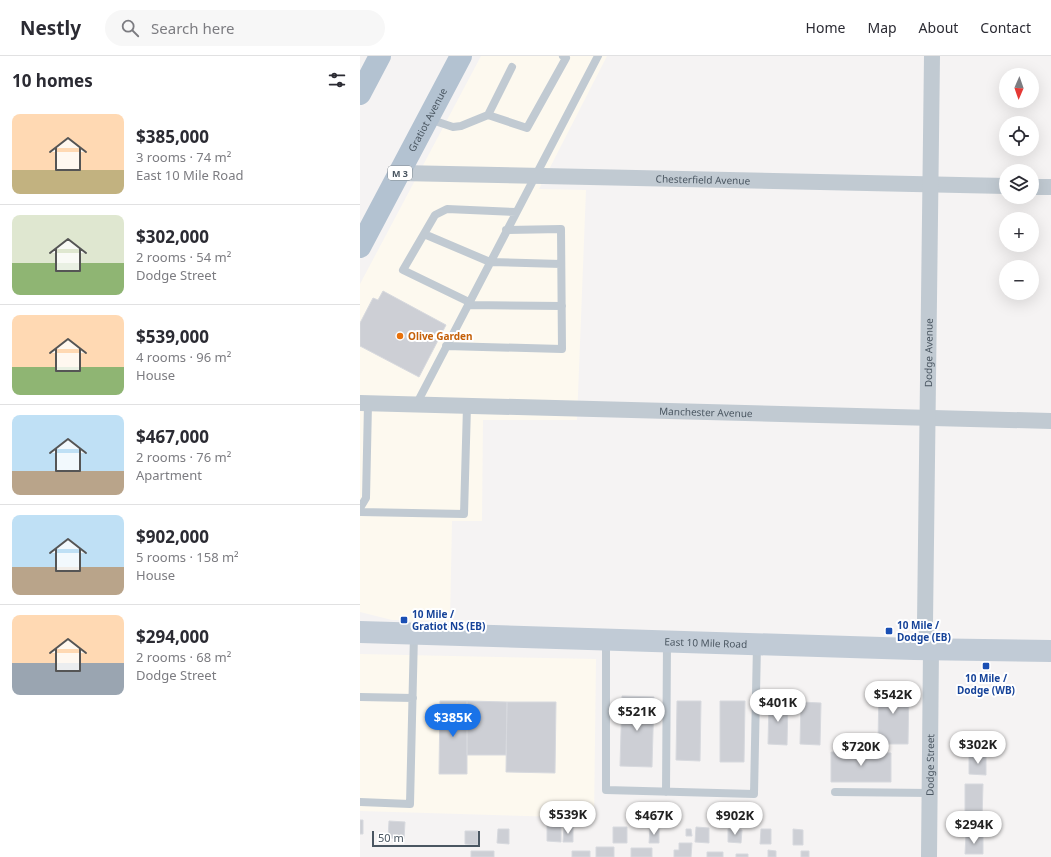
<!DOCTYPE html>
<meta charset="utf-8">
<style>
:root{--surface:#fff;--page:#f7f7f7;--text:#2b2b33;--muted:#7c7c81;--line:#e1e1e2;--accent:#1a73e8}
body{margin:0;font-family:"Noto Sans",sans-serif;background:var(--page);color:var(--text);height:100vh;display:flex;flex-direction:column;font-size:15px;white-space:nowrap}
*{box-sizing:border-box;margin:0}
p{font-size:13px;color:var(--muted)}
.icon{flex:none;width:22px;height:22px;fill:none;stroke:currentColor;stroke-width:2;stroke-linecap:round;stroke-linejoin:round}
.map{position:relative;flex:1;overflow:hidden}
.details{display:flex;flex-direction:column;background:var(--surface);width:360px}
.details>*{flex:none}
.needle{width:26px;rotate:182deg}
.controls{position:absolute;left:639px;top:12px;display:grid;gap:8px}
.controls a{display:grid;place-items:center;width:40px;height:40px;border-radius:50%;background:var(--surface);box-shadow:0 4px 16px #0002;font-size:20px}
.scale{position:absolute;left:12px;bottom:10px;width:108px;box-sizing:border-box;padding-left:4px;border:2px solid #4a5661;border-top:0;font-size:11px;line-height:14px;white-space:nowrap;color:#4a5661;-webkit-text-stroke:3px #fff;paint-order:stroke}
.price{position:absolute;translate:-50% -34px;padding:0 9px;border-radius:14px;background:#fff;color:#222;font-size:13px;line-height:26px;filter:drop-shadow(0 1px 2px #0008)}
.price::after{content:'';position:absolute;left:50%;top:24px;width:12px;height:9px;margin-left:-6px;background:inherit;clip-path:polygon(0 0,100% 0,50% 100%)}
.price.current{background:var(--accent);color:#fff}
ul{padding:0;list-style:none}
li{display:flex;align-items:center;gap:12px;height:100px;padding:0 12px}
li+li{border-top:1px solid var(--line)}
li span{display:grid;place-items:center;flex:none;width:112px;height:80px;border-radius:8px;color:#555}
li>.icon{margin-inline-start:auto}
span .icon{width:48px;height:48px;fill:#fffc;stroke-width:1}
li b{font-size:17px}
h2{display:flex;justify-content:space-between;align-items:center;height:48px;padding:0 12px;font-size:17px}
header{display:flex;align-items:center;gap:24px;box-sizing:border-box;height:56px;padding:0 20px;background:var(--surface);border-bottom:1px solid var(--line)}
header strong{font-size:19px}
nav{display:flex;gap:22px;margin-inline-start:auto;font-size:14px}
.search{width:280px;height:36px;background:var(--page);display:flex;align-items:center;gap:10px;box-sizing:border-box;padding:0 14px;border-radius:22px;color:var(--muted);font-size:15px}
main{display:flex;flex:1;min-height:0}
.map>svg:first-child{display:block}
.commercial{fill:#fdf9ef}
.building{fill:#cdcfd5;stroke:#d7d9de}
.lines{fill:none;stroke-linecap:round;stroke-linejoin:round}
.service{stroke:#c1cad2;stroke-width:8}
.minor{stroke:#c1cad2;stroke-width:16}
.secondary{stroke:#c1cbd6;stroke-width:22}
.primary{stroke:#b3c2d1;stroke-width:22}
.food-dot{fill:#e8710a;stroke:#fff;stroke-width:1.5}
.transit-dot{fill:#1a4fb4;stroke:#fff;stroke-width:1.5}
.labels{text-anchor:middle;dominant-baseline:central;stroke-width:4;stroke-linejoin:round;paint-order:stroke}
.shield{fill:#fff;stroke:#808990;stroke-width:1}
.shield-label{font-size:9px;font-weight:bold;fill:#4a5661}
.street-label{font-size:10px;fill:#4a5661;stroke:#fff}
.food-label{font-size:10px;font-weight:bold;fill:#c56008;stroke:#fff;text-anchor:start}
.transit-label{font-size:10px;font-weight:bold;fill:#164399;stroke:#fff;text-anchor:start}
</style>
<header>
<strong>Nestly</strong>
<div class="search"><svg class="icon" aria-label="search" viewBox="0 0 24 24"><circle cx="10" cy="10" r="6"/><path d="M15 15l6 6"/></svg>Search here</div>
<nav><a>Home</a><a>Map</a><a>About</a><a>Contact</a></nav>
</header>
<main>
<section class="details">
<h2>10 homes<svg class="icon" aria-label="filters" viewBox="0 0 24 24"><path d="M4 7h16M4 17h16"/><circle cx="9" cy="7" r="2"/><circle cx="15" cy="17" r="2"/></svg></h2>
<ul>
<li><span style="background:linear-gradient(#ffd9b3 70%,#c2b280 0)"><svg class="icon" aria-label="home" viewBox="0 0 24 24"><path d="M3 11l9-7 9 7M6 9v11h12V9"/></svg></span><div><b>$385,000</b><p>3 rooms · 74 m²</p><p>East 10 Mile Road</p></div></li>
<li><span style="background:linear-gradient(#dfe7d0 60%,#8fb573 0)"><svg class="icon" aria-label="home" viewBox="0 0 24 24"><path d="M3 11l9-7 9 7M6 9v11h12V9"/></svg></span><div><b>$302,000</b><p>2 rooms · 54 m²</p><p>Dodge Street</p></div></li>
<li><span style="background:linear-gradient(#ffd9b3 65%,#8fb573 0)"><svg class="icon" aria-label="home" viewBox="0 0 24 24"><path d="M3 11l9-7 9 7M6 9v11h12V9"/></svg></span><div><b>$539,000</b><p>4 rooms · 96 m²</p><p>House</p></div></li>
<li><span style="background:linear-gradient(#bfe0f5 70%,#b9a48a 0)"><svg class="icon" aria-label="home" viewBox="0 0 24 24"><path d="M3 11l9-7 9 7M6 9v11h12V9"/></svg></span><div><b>$467,000</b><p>2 rooms · 76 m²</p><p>Apartment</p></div></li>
<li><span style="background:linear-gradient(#bfe0f5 65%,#b9a48a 0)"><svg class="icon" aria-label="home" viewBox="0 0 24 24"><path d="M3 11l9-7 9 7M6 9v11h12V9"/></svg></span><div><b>$902,000</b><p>5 rooms · 158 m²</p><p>House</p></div></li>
<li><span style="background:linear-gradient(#ffd9b3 60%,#9aa5b1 0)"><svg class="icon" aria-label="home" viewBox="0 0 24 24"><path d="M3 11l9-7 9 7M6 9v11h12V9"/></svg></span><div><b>$294,000</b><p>2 rooms · 68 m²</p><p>Dodge Street</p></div></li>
</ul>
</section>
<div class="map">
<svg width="691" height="801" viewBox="0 0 691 801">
<rect width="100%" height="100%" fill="#f5f3f3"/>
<path class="commercial" d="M 121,0 L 247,0 L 179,133 L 226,134 L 217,364 L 123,364 L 122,465 L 92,465 L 90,565 L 32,564 L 0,556 L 0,228 Z
M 0,598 L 236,603 L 234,766 L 202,765 L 202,761 L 0,755 Z"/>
<path class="building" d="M 23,235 L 86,269 L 59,321 L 0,290 L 0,267 L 13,242 L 18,244 Z
M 519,629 L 549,630 L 548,688 L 518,688 Z
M 262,640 L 294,641 L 292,711 L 260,710 Z
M 80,645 L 107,645 L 107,718 L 79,718 Z
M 107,645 L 147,646 L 146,699 L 107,699 Z
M 317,645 L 341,645 L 340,705 L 316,704 Z
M 360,645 L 385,645 L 384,706 L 360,706 Z
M 147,646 L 196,646 L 195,717 L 146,716 Z
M 409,646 L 428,646 L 427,689 L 408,688 Z
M 441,646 L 461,647 L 460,689 L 440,688 Z
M 471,696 L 531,697 L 531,726 L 471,726 Z
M 609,700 L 626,700 L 626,719 L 609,718 Z
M 605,728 L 623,728 L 622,763 L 605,762 Z
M 0,764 L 3,764 L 3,778 L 0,778 Z
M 29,765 L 45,766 L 44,783 L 28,782 Z
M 187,769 L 201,770 L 201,786 L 187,785 Z
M 204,771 L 213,771 L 213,786 L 203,786 Z
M 253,771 L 267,771 L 267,787 L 253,787 Z
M 336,771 L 349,772 L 349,787 L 335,786 Z
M 290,772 L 299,773 L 299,787 L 289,787 Z
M 138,773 L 149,773 L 149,788 L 137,787 Z
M 326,773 L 331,773 L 332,780 L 326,780 Z
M 368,773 L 382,774 L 381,787 L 368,786 Z
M 401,773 L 411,773 L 411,788 L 400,788 Z
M 433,773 L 443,774 L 443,789 L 433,789 Z
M 105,775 L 118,775 L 118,789 L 105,788 Z
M 606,779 L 623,780 L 623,798 L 605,798 Z
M 319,787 L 332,787 L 331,801 L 314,801 L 314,794 L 319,794 Z
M 236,791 L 254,791 L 254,801 L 236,801 Z
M 271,792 L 292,792 L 292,801 L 271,801 Z
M 408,794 L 416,795 L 416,801 L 408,801 Z
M 111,795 L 134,795 L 134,801 L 111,801 Z
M 212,795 L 230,795 L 230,801 L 212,801 Z
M 441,795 L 449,795 L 449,801 L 441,801 Z
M 347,796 L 363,796 L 363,801 L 347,801 Z
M 376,798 L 388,798 L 388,801 L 376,801 Z"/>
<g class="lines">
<path class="service" d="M 152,11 L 128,59 L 167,72 L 206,2 L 203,0
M 69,63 L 93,71 L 101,70 L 128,59
M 64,178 L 130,206 L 201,208
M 109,246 L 43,214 L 75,159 L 87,153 L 156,156
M 108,249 L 202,250
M 86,290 L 202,293 L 201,173 L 146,174
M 56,349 L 238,0
M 0,452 L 6,442 L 8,348
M 0,456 L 104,458 L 107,350
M 246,584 L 246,734 L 394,738 L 397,588
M 0,641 L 53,642
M 306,736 L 307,587
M 475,736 L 570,737
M 0,746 L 50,748 L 54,578"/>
<g class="minor">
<path id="s1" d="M 40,117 L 646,130"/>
<path d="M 672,131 L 691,131"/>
<path id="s2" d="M 0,347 L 691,365"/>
<path id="s3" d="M 569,801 L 571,593 L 565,567 L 572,0"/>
</g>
<path class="secondary" id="s4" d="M 0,576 L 554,593 L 691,595"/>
<g class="primary">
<path d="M 0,38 L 20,0"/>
<path id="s5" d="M 0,191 L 101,0"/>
</g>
</g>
<circle class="food-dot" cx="40" cy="280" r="4"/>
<g class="transit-dot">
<rect x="40" y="560" width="8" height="8" rx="2"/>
<rect x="525" y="571" width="8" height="8" rx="2"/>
<rect x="622" y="606" width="8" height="8" rx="2"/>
</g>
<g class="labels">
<rect class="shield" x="28" y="110" width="24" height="14" rx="3"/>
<g class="shield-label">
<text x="40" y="117">M 3</text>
</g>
<g class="street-label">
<text stroke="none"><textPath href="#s5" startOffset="144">Gratiot Avenue</textPath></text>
<text stroke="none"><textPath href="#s1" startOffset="303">Chesterfield Avenue</textPath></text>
<text stroke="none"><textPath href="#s3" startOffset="505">Dodge Avenue</textPath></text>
<text stroke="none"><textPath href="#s2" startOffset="346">Manchester Avenue</textPath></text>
<text stroke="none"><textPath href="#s4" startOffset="346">East 10 Mile Road</textPath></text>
<text stroke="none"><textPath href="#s3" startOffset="92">Dodge Street</textPath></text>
</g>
<g class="food-label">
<text x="48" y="280">Olive Garden</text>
</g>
<g class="transit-label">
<text x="52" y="558">10 Mile /<tspan x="52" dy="12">Gratiot NS (EB)</tspan></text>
<text x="537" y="569">10 Mile /<tspan x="537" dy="12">Dodge (EB)</tspan></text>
<text x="626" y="622" text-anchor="middle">10 Mile /<tspan x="626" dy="12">Dodge (WB)</tspan></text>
</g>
</g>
</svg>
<div class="controls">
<a><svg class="needle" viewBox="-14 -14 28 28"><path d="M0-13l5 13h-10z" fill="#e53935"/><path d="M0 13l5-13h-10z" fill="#7c7c81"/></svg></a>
<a><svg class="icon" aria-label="locate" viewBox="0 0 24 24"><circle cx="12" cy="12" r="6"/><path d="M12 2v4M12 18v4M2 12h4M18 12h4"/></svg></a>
<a><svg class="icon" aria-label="layers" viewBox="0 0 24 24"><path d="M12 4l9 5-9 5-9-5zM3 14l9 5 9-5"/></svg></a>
<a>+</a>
<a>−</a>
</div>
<div class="scale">50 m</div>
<b class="price" style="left:533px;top:659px">$542K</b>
<b class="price" style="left:418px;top:667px">$401K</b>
<b class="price" style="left:277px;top:676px">$521K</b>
<b class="price current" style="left:93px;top:682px">$385K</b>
<b class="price" style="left:618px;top:709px">$302K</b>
<b class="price" style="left:501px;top:711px">$720K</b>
<b class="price" style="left:208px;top:779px">$539K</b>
<b class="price" style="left:294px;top:780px">$467K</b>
<b class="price" style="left:375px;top:780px">$902K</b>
<b class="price" style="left:614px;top:789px">$294K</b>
</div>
</main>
